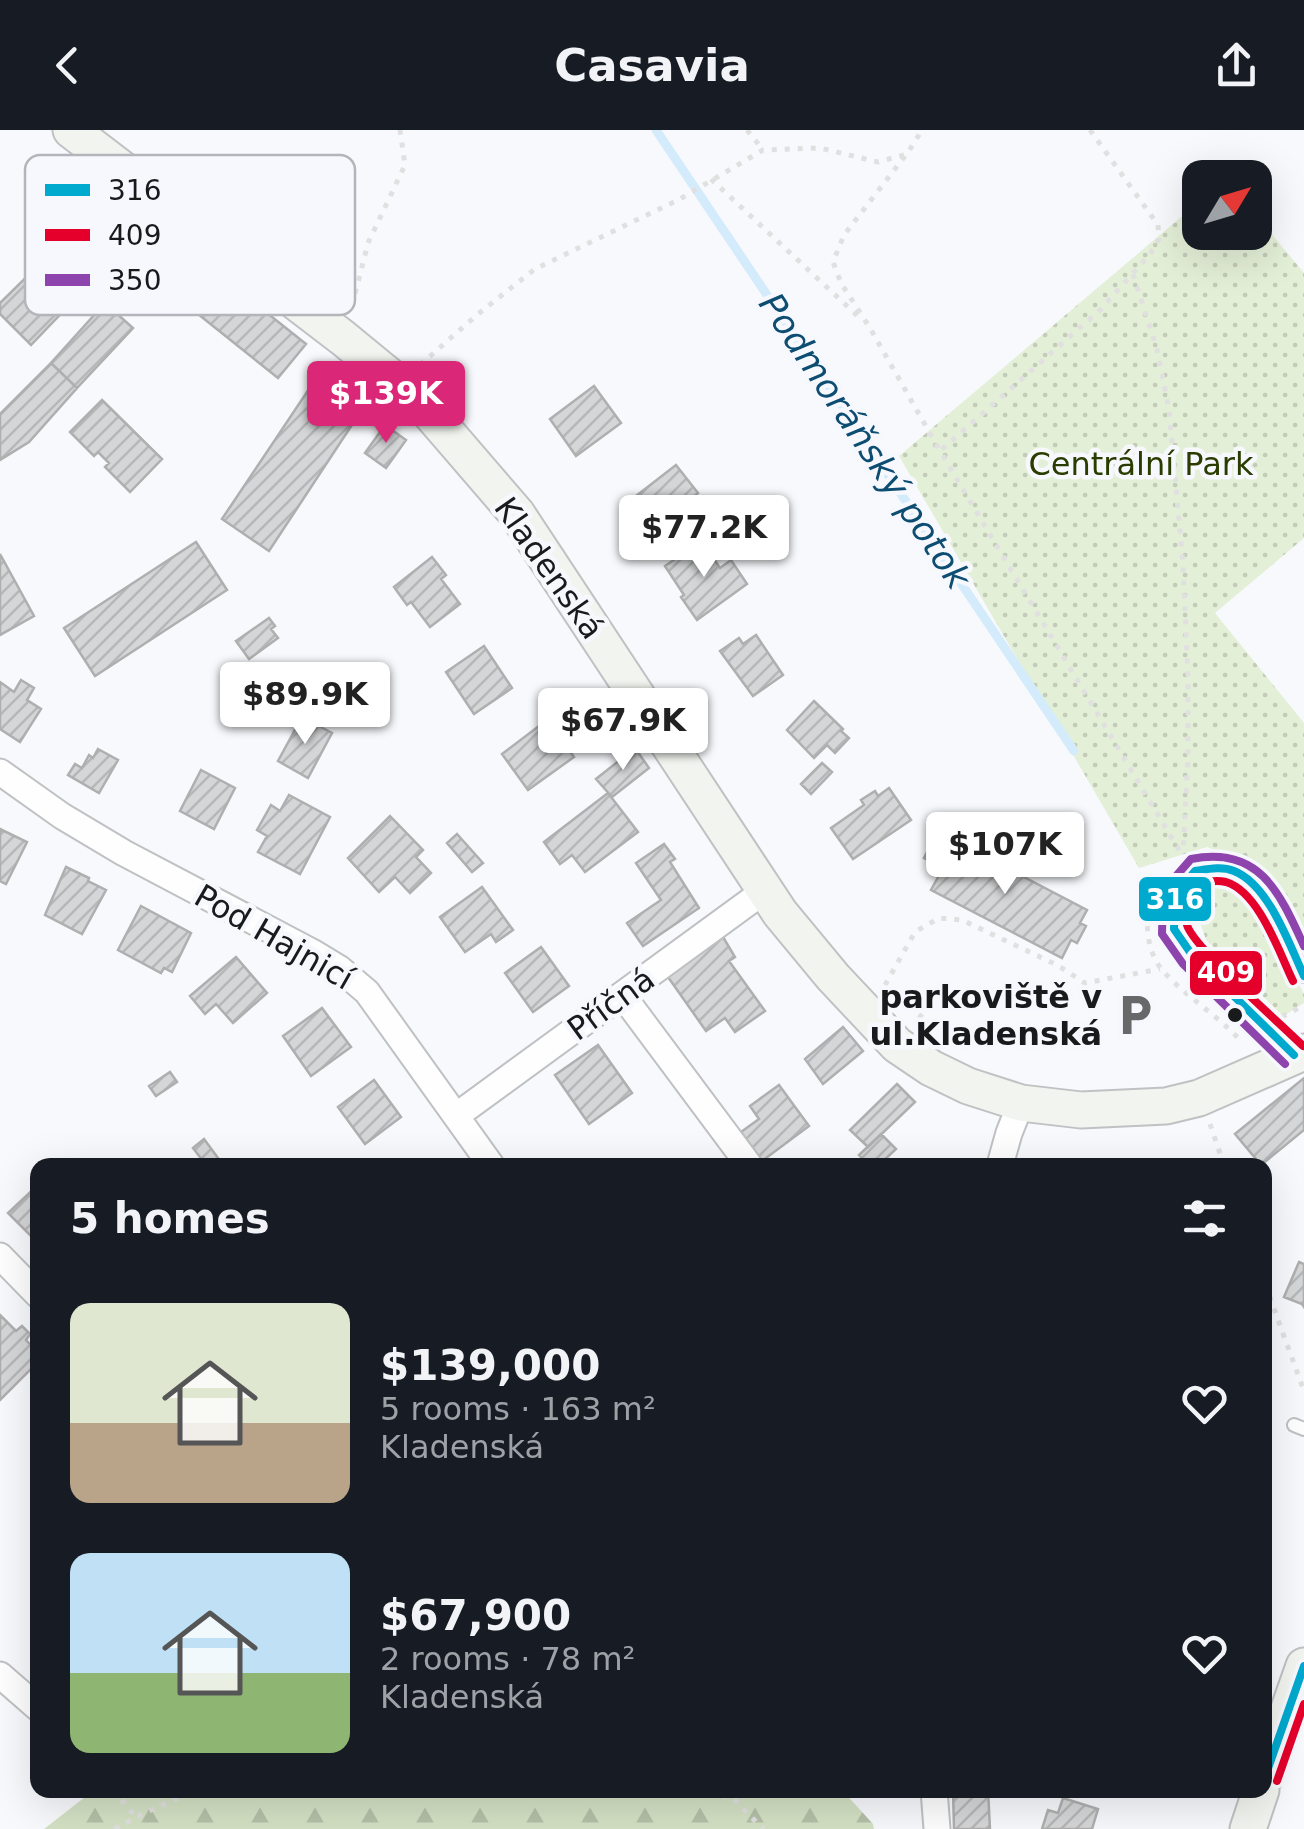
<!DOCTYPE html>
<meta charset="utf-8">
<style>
:root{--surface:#171b24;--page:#242831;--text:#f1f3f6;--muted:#9ea1a6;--accent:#db2777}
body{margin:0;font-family:"DejaVu Sans",sans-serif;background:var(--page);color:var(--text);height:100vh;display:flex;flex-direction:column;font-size:38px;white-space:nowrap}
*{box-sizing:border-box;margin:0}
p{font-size:32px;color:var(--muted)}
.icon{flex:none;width:55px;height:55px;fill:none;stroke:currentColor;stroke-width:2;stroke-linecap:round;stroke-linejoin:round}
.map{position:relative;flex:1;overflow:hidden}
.details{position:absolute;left:30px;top:1028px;width:1242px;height:640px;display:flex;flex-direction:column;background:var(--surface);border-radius:20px;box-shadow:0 10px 40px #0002}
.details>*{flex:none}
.needle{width:65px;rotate:52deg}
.controls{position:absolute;left:1182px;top:30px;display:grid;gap:20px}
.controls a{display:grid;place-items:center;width:90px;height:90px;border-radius:20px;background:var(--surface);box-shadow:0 10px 40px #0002;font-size:50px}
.price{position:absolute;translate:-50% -85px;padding:0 22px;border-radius:10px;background:#fff;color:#222;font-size:32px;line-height:65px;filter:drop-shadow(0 2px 5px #0008)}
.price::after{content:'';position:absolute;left:50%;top:60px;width:30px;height:22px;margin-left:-15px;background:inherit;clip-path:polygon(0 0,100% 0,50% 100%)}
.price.selected{background:var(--accent);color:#fff}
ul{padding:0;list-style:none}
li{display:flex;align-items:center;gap:30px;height:250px;padding:0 40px}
li span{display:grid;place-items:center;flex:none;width:280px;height:200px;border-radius:20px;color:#555}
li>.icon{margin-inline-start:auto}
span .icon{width:120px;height:120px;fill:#fffc;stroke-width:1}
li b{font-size:42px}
h2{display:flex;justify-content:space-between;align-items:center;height:120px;padding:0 40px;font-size:42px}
header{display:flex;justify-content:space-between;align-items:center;height:130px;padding:0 40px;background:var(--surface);font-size:45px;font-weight:700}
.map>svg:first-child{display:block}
.grass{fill:url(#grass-dots)}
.forest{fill:url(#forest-firs)}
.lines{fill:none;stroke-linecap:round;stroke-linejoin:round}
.stream{stroke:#d4ebfc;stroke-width:9}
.building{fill:url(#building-hatch);stroke:#afafb0;stroke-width:2.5}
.lane-casing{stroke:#bfc1c3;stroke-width:16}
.street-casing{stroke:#bfc1c3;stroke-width:29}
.secondary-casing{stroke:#bfc1c3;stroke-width:39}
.path{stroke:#e0e0e1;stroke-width:5;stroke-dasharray:5 8;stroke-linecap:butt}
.lane{stroke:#fefeff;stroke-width:12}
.street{stroke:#fefeff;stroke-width:25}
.secondary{stroke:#f2f4ef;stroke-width:35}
.bus-1-casing{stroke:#f6f8fd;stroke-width:15}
.bus-2-casing{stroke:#f6f8fd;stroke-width:15}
.bus-3-casing{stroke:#f6f8fd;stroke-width:15}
.bus-1{stroke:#00a9ce;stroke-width:8}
.bus-2{stroke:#e4002b;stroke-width:8}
.bus-3{stroke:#8e44ad;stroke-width:8}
.bus-dot{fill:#191a1c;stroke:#f6f8fd;stroke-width:4}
.labels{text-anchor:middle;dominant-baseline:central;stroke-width:9;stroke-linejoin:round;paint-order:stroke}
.park-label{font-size:32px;fill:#2a3c00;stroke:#f6f8fd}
.street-label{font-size:32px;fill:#191a1c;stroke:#f6f8fd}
.poi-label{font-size:32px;font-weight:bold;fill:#191a1c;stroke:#f6f8fd;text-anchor:end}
.water-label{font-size:35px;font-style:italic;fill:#0c4d71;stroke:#f6f8fd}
.key{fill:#f6f8fd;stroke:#b4b5ba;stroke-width:2.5}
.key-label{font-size:28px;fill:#191a1c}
.line-badge{stroke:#f6f8fd;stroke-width:4}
.badge-label{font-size:28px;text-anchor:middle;font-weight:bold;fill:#fff}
</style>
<header><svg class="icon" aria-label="back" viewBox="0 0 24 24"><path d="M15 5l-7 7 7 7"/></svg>Casavia<svg class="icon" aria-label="share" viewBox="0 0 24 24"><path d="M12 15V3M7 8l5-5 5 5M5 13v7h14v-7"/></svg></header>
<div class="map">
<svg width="1304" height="1699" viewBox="0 0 1304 1699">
<defs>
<pattern id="grass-dots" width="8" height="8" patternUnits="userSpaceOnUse" patternTransform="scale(2.5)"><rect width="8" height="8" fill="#e4efd7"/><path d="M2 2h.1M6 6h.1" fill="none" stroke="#c3ccb8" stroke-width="1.8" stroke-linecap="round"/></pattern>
<pattern id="forest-firs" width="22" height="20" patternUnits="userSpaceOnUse" patternTransform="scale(2.5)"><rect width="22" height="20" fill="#d4e1c4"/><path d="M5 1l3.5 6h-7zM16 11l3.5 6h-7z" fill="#b5c0a8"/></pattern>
<pattern id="building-hatch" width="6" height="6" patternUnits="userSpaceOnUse" patternTransform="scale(2.5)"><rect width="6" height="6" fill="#d5d6d7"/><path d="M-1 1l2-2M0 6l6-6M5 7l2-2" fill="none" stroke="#b6b7b8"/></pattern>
</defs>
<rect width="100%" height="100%" fill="#f7f9fc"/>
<path class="grass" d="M 1200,71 L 1200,102 L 1255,102 L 1255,84 L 1304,143 L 1304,408 L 1215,483 L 1304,593 L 1304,814 L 1262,740 L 1207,717 L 1139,738 L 899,326 Z
M 1218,749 L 1234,751 L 1252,761 L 1304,864 L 1304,873 L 1283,886 L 1206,810 L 1197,783 L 1199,766 L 1204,757 Z"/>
<path class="forest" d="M 94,1660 L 842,1660 L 873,1694 L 874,1699 L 44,1699 Z"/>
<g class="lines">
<path class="stream" d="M 656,0 L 1074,621"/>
</g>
<path class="building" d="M 109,66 L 145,96 L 31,215 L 0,184 L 0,173 Z
M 227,151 L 306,214 L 278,248 L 198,184 L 209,171 L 199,163 L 208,153 L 218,161 Z
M 105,173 L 133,198 L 77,258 L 51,233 Z
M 51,233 L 77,258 L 29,312 L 0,330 L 0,284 Z
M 319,244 L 365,275 L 269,421 L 222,389 Z
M 594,256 L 621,293 L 576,326 L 550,289 Z
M 102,270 L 162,329 L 130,362 L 105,337 L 109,333 L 98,322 L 94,326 L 70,302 Z
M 385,295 L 406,310 L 386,338 L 365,323 Z
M 676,335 L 698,363 L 649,402 L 627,373 Z
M 701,411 L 720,438 L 731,430 L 747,454 L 697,490 L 681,467 L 684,465 L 665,436 Z
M 196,412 L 227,460 L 95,546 L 64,498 Z
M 0,424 L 34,486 L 0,505 Z
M 432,427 L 446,445 L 441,449 L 460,474 L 430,497 L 411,472 L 407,475 L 394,457 Z
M 269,488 L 275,496 L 271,499 L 278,508 L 249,529 L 236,511 Z
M 756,505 L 783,545 L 753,566 L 720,521 L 739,508 L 743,514 Z
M 484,516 L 512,558 L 474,584 L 446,542 Z
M 21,550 L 34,558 L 27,570 L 41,579 L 20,612 L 0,599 L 0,552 L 14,562 Z
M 814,571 L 843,599 L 841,601 L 849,608 L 835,623 L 827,615 L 814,628 L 787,600 Z
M 302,587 L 332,603 L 308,648 L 278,631 Z
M 539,596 L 548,609 L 556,603 L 574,627 L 528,660 L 502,624 Z
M 635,618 L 649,638 L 612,667 L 596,649 Z
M 98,619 L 118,630 L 99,663 L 68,645 L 75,634 L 82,638 L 89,625 L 93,628 Z
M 822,633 L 832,642 L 811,664 L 801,654 Z
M 201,640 L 235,658 L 214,699 L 180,681 Z
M 889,658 L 911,690 L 853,729 L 831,698 L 864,675 L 861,670 L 875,661 L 878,666 Z
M 608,663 L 638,702 L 585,742 L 572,725 L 560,734 L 544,712 Z
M 289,665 L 330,687 L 300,744 L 258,722 L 267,706 L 257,700 L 271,675 L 280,681 Z
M 390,686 L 423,720 L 416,727 L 431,743 L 410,763 L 395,747 L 379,762 L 348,728 Z
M 0,699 L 27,712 L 6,754 L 0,751 Z
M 938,702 L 1087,780 L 1080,793 L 1086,796 L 1077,813 L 1071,810 L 1062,828 L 931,760 L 943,738 L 924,728 Z
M 457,704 L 483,733 L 472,742 L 447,713 Z
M 664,714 L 675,729 L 670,732 L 699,778 L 643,816 L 627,793 L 661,770 L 636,733 Z
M 66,737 L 89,748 L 88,751 L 106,760 L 82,804 L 45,785 Z
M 482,757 L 513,800 L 496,812 L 491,804 L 465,822 L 440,787 Z
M 141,776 L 191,803 L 172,842 L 164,838 L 161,843 L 118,820 Z
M 723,807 L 735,827 L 729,831 L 765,881 L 735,902 L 725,888 L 706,901 L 668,847 Z
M 541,817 L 569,856 L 533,882 L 505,843 Z
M 236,827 L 267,863 L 233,893 L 216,874 L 205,884 L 190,866 Z
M 322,878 L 351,917 L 311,946 L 283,906 Z
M 843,897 L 863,921 L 823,954 L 805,929 Z
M 598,915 L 632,963 L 589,994 L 555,945 Z
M 170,942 L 177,952 L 156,966 L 149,956 Z
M 1304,948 L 1304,1000 L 1261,1035 L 1235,1004 Z
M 374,950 L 401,987 L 365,1014 L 338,977 Z
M 897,954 L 915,972 L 868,1017 L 850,1000 Z
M 779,955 L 809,996 L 762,1031 L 741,1002 L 759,989 L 750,976 Z
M 881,1004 L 896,1019 L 879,1035 L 869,1035 L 859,1025 Z
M 204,1009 L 218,1028 L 209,1035 L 206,1035 L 193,1018 Z
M 38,1055 L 38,1100 L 31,1106 L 8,1083 Z
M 1299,1132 L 1304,1134 L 1304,1177 L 1302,1174 L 1284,1167 Z
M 0,1185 L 16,1201 L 22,1196 L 30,1204 L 26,1210 L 38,1223 L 38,1232 L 0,1270 Z
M 953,1660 L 988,1660 L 990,1699 L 954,1699 Z
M 1063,1668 L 1098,1679 L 1092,1699 L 1042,1699 L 1048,1680 L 1058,1683 Z"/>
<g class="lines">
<g class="lane-casing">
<path id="lane" d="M 1293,924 L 1192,825 L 1174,799 L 1175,765 L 1195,741 C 1202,740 1211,738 1219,738 C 1263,738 1287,812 1304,846
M 1294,1295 L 1304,1299"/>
</g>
<g class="street-casing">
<path id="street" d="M 0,642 L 62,686 L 124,723 L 312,822 L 340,839 L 367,862 L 491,1035
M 623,866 L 749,1035
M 456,986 L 764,761
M 1000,1035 L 1009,1003 L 1021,973
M 0,1126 L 38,1165
M 0,1545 L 38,1578
M 934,1660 L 937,1699"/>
</g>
<g class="secondary-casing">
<path id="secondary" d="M 71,0 L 343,208 L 399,254 L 430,283 L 517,384 L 780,783 L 833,847 L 897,915 L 931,938 L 968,956 L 1021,973 L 1081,980 L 1166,976 L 1199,968 L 1304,922
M 1265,1647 L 1304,1536
M 1248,1699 L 1261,1660"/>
</g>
<path class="path" d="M 747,0 L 763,20
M 1090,0 L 1158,95 L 1159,109 L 1150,124 L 1100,180 L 940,321 L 1182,725
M 905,26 L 844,105 L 833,132 L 841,153 L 870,198 L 940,321
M 711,49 L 862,190
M 1133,144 L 1157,219 L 1169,280 L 1183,434 L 1188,549 L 1188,627 L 1183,722
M 352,176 L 368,113 L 405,35 L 400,0
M 420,235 L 478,184 L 535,139 L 680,69 L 763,20 L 820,18 L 878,32 L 907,24 L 922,0
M 1154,758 C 1144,783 1144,819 1163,841 C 1185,866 1216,884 1239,909
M 885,855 L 915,802 L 939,788 L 962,790 L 1057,835 L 1085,853 L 1160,839
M 908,877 L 952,909
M 1282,887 L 1304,875
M 1210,994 L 1224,1035
M 1265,1154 L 1304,1261
M 113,1660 L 136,1687
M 711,1660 L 732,1670
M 725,1660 L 763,1699
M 115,1699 L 136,1687 L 195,1660"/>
<use href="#lane" class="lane"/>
<use href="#street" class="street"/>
<use href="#secondary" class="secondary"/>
<g class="bus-1-casing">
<path id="bus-1" d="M 1294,925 L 1192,825 L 1174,799 L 1175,765 L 1195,741 C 1208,739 1222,736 1234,741 C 1269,755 1289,814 1304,846
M 1265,1647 L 1304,1536"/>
</g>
<g class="bus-2-casing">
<path id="bus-2" d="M 1293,851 C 1279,822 1259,762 1226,752 C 1217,750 1210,751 1202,753 C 1191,765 1181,778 1187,795 C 1193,817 1282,895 1303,916
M 1277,1651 L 1304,1574"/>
</g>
<g class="bus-3-casing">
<path id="bus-3" d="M 1285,934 L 1183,834 L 1162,804 L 1163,761 L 1191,729 C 1259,716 1279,761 1304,816"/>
</g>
<use href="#bus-1" class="bus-1"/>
<use href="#bus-2" class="bus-2"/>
<use href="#bus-3" class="bus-3"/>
</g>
<defs>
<g id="parking-bare" transform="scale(3.45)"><path d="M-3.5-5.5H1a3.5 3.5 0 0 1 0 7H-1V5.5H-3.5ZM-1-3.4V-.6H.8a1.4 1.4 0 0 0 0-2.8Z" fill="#67686a" stroke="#f6f8fd" stroke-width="2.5" paint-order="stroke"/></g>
</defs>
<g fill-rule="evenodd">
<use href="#parking-bare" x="1135" y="885"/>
</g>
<circle class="bus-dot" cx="1235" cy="885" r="9"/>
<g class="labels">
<g class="park-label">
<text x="1141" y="334">Centrální Park</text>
</g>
<g class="street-label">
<text transform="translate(549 438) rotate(55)">Kladenská</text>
<text transform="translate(274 807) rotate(30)">Pod Hajnicí</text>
<text transform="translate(611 874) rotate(-36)">Příčná</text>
</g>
<g class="poi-label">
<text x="1102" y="867">parkoviště v<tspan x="1102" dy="37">ul.Kladenská</tspan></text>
</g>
<g class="water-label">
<text transform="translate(865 311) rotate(56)">Podmoráňský potok</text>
</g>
</g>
<rect x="25" y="25" width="330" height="160" rx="15" class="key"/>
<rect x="45" y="54" width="45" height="12" fill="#00a9ce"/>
<rect x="45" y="99" width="45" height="12" fill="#e4002b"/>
<rect x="45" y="144" width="45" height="12" fill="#8e44ad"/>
<g class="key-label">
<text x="108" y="70">316</text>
<text x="108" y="115">409</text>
<text x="108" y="160">350</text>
</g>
<g class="line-badge">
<rect x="1137" y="745" width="76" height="48" rx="10" fill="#00a9ce"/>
<rect x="1188" y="819" width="76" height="48" rx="10" fill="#e4002b"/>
</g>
<g class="badge-label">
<text x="1175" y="779">316</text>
<text x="1226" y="852">409</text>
</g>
</svg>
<div class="controls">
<a><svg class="needle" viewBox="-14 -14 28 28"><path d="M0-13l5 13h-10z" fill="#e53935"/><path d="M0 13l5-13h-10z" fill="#9ea1a6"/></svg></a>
</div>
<b class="price selected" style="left:386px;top:316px">$139K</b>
<b class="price" style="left:704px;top:450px">$77.2K</b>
<b class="price" style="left:305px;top:617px">$89.9K</b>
<b class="price" style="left:623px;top:643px">$67.9K</b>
<b class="price" style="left:1005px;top:767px">$107K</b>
<section class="details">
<h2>5 homes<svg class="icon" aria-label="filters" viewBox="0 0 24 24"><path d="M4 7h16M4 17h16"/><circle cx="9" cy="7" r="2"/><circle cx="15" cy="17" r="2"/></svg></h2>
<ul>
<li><span style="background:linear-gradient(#dfe7d0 60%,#b9a48a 0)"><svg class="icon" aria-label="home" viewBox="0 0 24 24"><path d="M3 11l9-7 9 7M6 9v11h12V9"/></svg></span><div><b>$139,000</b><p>5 rooms · 163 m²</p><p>Kladenská</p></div><svg class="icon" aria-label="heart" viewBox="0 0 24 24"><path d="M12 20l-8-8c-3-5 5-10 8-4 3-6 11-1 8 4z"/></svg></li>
<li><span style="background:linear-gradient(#bfe0f5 60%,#8fb573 0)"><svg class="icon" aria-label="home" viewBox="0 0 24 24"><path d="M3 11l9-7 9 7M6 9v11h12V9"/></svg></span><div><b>$67,900</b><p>2 rooms · 78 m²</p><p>Kladenská</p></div><svg class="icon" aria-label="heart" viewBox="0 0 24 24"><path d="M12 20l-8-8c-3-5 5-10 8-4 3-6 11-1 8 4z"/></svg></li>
</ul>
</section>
</div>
